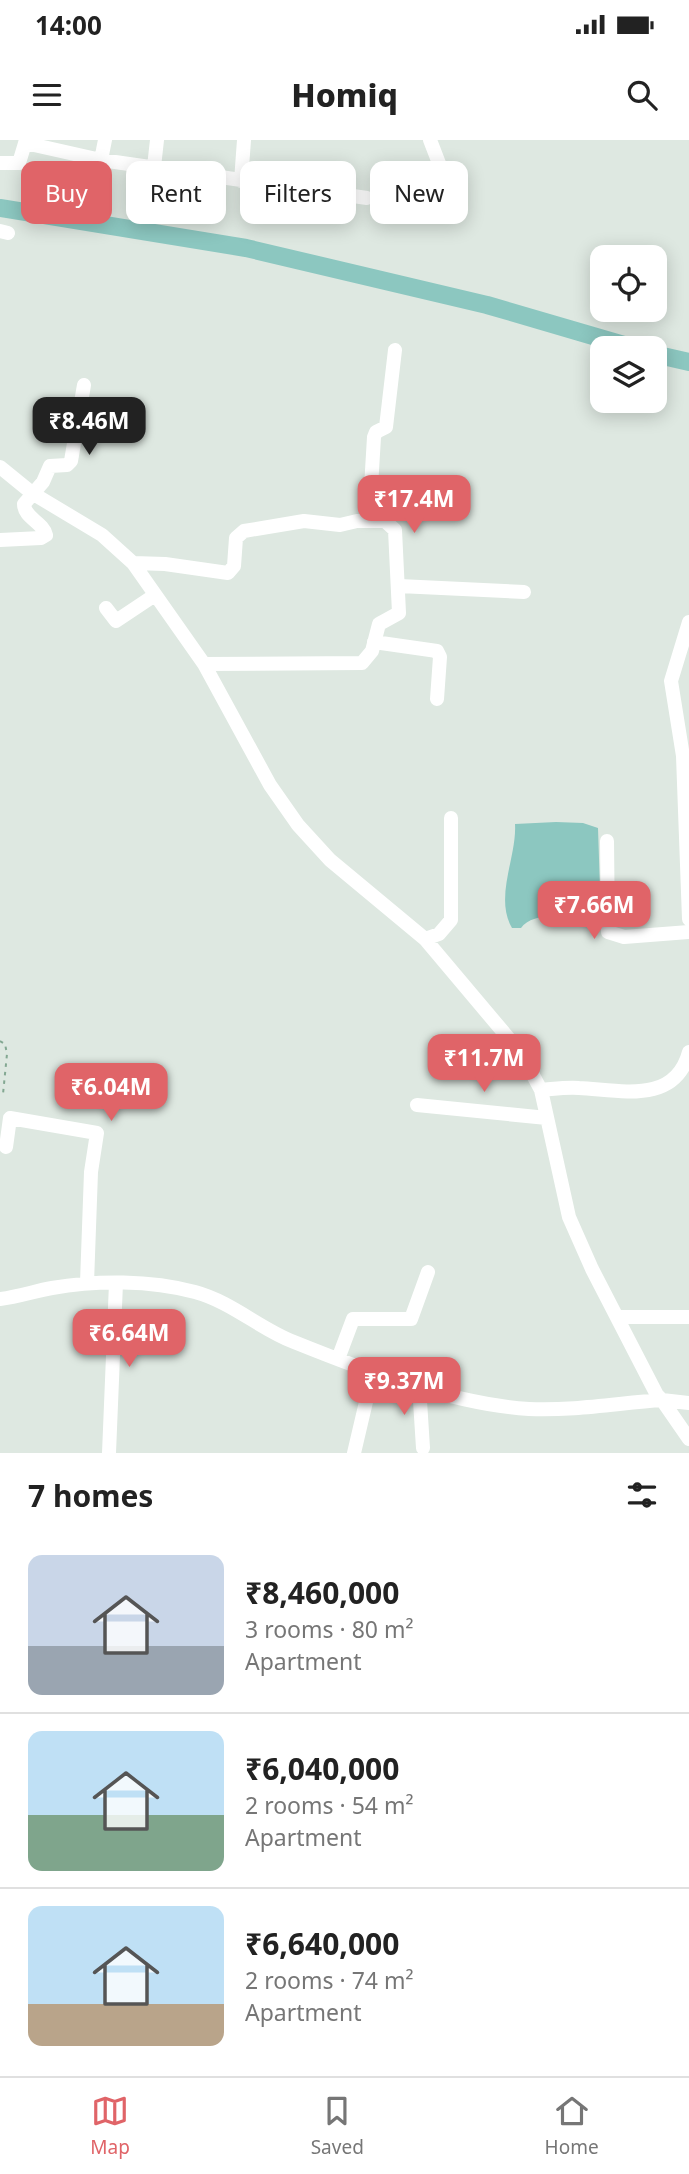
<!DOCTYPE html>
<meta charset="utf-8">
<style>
:root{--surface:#fff;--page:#f6f6f6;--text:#222;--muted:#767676;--line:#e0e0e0;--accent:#e06468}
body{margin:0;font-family:"Noto Sans",sans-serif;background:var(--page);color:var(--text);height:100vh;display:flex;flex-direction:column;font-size:26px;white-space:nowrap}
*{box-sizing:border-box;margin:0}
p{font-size:23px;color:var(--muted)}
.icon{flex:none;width:38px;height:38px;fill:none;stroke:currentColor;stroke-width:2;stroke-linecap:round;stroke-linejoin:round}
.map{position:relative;height:1313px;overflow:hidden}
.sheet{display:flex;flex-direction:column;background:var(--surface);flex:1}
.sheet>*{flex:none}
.guide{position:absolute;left:21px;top:21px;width:648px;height:63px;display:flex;gap:14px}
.fabs{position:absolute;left:590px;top:105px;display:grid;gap:14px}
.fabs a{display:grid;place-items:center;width:77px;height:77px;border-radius:14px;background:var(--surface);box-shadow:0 4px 18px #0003;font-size:35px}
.price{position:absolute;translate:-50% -60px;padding:0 16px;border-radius:14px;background:var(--accent);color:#fff;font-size:23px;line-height:46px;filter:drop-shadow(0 2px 4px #0008)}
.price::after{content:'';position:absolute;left:50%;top:42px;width:21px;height:16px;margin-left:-10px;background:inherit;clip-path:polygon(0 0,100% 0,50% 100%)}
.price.selected{background:#222;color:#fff}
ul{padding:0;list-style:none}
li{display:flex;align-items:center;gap:21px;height:175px;padding:0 28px}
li+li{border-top:2px solid var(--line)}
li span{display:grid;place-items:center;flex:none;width:196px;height:140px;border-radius:14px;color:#555}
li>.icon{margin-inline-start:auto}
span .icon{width:84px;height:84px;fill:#fffc;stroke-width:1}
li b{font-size:30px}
h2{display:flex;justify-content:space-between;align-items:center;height:84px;padding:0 28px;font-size:30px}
.chip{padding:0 24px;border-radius:14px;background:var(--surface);box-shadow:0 4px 18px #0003;font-size:24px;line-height:63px}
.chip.selected{background:var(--accent);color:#fff}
.status{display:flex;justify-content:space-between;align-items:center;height:49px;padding:0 35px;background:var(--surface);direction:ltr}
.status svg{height:19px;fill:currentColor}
header{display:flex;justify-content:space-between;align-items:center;height:91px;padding:0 28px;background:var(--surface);font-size:32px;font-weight:800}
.dock{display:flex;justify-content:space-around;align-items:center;height:98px;border-top:2px solid var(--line);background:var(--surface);font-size:19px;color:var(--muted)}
.dock a{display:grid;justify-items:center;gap:4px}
.dock .selected{color:var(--accent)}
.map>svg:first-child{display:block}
.water{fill:#8cc7c0}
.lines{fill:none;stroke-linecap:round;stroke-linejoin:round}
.river{stroke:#8cc7c0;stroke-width:18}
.path{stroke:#83a892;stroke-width:2;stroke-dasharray:3.5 5;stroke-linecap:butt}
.minor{stroke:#fff;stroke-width:14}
</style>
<div class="status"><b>14:00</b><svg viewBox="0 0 49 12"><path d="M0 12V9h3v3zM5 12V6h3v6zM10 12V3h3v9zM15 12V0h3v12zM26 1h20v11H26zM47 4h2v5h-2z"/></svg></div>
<header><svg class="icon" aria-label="menu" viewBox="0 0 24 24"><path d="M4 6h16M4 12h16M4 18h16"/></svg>Homiq<svg class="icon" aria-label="search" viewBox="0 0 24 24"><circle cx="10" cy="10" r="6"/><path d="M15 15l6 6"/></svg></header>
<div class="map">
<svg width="689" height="1313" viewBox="0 0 689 1313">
<rect width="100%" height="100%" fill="#dee8e1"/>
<path class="water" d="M 556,682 L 583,683 L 598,688 L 600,749 L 596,766 C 576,778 533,770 521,788 L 512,788 C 494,757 517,717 515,684 Z"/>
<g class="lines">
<path class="river" d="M 0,68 L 246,108 L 487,165 L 634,208
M 654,214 L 689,222"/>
<path class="path" d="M 0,901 L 5,904 L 7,914 L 3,954"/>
<path class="minor" d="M 430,0 L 447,44
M 25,3 L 101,20 L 367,58
M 101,20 L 105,0
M 0,23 L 19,23 L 26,0
M 154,27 L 157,0
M 241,41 L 244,0
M 0,91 L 8,93
M 0,327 L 32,353 L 102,395 L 133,423 L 204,524 L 270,645 L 298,685 L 330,720 L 425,799 L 521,913 L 541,950 L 569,1077 L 592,1129 L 657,1255 L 662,1260 L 689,1263
M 369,381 L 374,297 L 376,292 L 386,287 L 395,210
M 0,400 L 41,398 L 46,395 C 43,382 24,378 24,364 L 43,342 L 50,326 L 67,325 L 71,321 L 84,245
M 133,423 L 165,424 L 228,433 L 234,426 L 236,398 L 244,391 L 304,381 L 340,385 L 357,381 L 385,381 L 395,390 L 399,473 L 379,484 L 372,511 L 362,523 L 204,524
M 399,446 L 524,452
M 106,468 L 116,481 L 155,455
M 689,482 L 671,541 L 683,616 L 689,779
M 374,502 L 437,511 L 440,517 L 437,559
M 607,701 L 608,792 L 624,797 L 689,792
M 425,799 L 439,794 L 451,780 L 451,678
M 541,950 C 554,949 566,947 579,948 C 620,950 675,965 689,912
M 417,965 L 547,978
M 6,1007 L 10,978 L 97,993 L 91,1032 L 87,1143
M 0,1159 C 18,1157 35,1151 52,1148 C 97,1140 150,1140 195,1152 C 232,1162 260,1189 294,1202 C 366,1231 452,1264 529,1269 C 573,1271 619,1263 662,1260 L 689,1299
M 617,1177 L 689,1177
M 338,1219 L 353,1179 L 411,1179 L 428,1132
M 419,1245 L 423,1308
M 109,1313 L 116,1143
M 354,1313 L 373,1232"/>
</g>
</svg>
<div class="fabs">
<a><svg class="icon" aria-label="locate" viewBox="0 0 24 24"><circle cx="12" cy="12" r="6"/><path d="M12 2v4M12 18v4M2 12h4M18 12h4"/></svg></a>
<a><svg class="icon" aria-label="layers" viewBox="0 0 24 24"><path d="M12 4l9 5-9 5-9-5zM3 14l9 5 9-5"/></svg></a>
</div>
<b class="price selected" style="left:89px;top:317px">₹8.46M</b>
<b class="price" style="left:414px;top:395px">₹17.4M</b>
<b class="price" style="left:594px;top:801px">₹7.66M</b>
<b class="price" style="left:484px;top:954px">₹11.7M</b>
<b class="price" style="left:111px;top:983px">₹6.04M</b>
<b class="price" style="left:129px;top:1229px">₹6.64M</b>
<b class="price" style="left:404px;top:1277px">₹9.37M</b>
<div class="guide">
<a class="chip selected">Buy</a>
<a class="chip">Rent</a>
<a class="chip">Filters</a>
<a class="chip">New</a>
</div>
</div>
<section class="sheet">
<h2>7 homes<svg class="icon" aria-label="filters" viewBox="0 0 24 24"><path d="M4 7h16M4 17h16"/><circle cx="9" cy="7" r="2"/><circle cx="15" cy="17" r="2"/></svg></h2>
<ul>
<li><span style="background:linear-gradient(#c9d6e8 65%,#9aa5b1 0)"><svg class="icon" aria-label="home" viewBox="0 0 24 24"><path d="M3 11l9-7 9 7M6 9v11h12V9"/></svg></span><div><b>₹8,460,000</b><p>3 rooms · 80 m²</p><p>Apartment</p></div></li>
<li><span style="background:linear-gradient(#bfe0f5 60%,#7fa58c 0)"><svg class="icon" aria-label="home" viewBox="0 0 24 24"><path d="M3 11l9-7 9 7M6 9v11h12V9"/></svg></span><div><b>₹6,040,000</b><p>2 rooms · 54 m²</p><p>Apartment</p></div></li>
<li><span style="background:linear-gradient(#bfe0f5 70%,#b9a48a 0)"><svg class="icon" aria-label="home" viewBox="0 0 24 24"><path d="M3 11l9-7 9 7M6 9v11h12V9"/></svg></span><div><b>₹6,640,000</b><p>2 rooms · 74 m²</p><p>Apartment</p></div></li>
</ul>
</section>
<nav class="dock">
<a class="selected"><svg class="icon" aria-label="map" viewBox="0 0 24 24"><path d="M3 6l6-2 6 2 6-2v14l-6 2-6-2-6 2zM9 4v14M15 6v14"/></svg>Map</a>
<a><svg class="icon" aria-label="saved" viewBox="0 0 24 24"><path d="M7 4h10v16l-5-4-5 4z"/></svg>Saved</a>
<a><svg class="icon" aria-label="home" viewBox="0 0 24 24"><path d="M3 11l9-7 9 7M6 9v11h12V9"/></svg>Home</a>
</nav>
